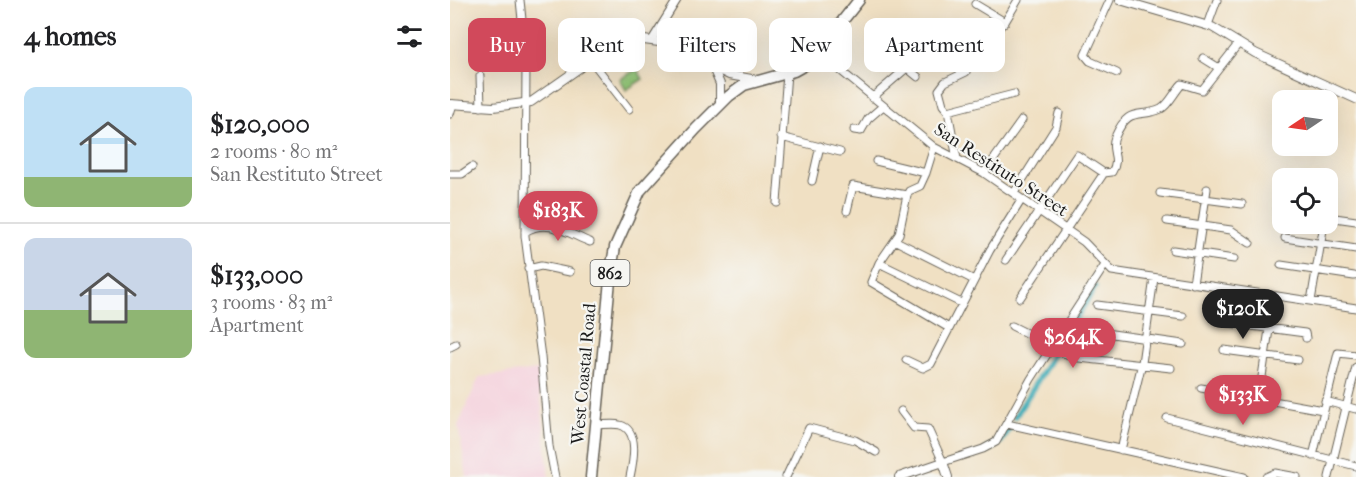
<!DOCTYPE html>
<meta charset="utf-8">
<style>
:root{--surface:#fff;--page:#f6f6f6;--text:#202124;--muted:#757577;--line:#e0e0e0;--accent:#d1495b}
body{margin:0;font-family:"IM FELL French Canon",serif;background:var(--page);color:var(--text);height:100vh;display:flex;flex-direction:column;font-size:22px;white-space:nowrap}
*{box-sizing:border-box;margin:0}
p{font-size:20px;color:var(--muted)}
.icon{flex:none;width:33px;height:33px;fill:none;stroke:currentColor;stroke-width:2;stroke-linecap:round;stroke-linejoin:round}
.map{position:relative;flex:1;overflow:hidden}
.sheet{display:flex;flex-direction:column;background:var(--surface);width:450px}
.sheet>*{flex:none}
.guide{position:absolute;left:18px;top:18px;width:570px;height:54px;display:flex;gap:12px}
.needle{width:39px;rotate:257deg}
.fabs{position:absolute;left:822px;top:90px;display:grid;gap:12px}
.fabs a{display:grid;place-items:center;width:66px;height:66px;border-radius:12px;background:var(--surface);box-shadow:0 6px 24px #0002;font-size:30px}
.price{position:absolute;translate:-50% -51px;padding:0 14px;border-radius:21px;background:var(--accent);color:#fff;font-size:20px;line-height:39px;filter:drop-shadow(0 2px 3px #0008)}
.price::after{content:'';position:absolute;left:50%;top:36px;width:18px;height:14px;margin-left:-9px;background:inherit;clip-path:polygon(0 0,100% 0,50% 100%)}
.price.current{background:#222;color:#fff}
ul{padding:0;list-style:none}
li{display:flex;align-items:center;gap:18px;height:150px;padding:0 24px}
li+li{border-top:2px solid var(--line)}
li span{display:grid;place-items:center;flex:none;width:168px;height:120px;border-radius:12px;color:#555}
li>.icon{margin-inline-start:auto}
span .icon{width:72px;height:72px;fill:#fffc;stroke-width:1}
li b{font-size:26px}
h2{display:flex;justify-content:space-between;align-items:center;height:72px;padding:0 24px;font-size:26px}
.pill{padding:0 21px;border-radius:12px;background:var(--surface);box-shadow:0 6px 24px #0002;font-size:21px;line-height:54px}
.pill.current{background:var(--accent);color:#fff}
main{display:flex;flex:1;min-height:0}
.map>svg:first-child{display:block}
.built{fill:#f5cfdb}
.green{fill:#92c577;stroke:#57704a;stroke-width:1.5}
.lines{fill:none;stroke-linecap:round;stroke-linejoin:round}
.canal{stroke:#3bacb7;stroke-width:6}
.minor-casing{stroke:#666156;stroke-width:9}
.tertiary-casing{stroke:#666156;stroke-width:10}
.primary-casing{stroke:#666156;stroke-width:13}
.minor{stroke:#fff;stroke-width:7}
.tertiary{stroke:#fff;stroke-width:8}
.primary{stroke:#fff;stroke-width:10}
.labels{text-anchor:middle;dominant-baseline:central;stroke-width:4.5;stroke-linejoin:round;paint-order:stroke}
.shield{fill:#f6f6f2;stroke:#5d5d5c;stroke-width:1.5}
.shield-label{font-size:16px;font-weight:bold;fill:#1c1c1c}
.street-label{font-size:18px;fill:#1c1c1c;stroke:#f6f6f2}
</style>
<main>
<section class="sheet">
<h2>4 homes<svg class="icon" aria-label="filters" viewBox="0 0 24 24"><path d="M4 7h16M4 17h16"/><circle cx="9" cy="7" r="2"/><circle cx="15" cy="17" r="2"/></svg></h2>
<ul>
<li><span style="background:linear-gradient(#bfe0f5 75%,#8fb573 0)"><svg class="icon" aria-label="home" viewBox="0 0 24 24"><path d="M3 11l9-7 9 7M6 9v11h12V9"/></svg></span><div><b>$120,000</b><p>2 rooms · 80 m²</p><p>San Restituto Street</p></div></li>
<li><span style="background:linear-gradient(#c9d6e8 60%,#8fb573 0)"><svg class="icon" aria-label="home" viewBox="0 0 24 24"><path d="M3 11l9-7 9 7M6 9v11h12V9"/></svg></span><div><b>$133,000</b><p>3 rooms · 83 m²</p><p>Apartment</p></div></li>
</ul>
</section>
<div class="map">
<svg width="906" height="477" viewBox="0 0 906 477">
<rect width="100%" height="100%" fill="#f6f6f2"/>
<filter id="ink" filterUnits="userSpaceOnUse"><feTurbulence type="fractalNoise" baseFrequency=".0167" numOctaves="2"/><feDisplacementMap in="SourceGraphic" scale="12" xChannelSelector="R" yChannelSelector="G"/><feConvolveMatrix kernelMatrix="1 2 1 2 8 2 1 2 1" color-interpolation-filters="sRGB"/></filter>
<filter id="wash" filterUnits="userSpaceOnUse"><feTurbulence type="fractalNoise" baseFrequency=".008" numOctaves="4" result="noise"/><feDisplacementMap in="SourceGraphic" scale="24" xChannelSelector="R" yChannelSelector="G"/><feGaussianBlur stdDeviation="1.35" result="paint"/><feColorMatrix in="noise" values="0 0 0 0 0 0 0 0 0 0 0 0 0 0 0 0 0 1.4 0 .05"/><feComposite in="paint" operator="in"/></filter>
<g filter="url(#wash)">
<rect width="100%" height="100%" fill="#f0e0c3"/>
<path class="built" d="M 88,370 L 99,477 L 17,477 L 8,426 L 29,377 Z"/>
<path class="green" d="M 187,69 L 193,79 L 176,90 L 170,79 Z"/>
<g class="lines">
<path class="canal" d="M 565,417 L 645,287
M 537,450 L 551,441 L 561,426"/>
</g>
</g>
<g filter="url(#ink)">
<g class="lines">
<g class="minor-casing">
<path id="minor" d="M 70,0 L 76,59 L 75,236 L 91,357 L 99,446 L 105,477
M 660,0 L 635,55 L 640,61 L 667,73
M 525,4 L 555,22
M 758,25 L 767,0
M 202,40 L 227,0
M 369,53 L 484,147 L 534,173 L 634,242 L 662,271 L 906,308
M 518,55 L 555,22 L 568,0
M 753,58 L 769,68
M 141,60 L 179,109
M 457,68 L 468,77
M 30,76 L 31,107
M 422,98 L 475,52 L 472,41
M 498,111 L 564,94
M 0,114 L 3,104
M 404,130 L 411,131 L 418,119 L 433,106
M 331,137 L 390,152
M 507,159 L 498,111 L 493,105 L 489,90 L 495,82 L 516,72
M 426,161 L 476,173 L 484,147
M 534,173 L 572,120
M 0,174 L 12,174 L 22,167
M 362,181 L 370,146
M 564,193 L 606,127 L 609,113
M 710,193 L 792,204
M 457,195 L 449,234 L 429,263 L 421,282 L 499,328
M 327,203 L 337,73
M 827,210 L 832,210
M 397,211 L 403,186 L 457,195 L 459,191 L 470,186 L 476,173
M 878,217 L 906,221
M 717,221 L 781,230 L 800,243
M 75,232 C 97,218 117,233 140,242
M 835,238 L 906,249
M 446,241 L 524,280
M 723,250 L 784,259
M 556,260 L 627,155 L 654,173 L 662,172 C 671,157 659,151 665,137 C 679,105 689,119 711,109 C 719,105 725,91 732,84 L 752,90 L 789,43
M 429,263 L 511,303
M 831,265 L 904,276
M 78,269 L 91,266 L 120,272
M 743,284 L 757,189
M 570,298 L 654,173
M 861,301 L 874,224
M 647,305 L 733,316
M 778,323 L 855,333 L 856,338
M 562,326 L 602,346
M 634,330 L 733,344
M 0,347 L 6,344
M 600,349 L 629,358 L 721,368
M 774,350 L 848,360
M 456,360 L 473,368 L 481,364 L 540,250 L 572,199
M 751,388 L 873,410
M 809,397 L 824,296
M 875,401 L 906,409
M 451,411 L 464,428 L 478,429 L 493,462 L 533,449 L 546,442 L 581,379 L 655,265
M 717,418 L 906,466
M 557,424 L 794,477
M 146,425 C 153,425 163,423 170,425 C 190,430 183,463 180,477
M 671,450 L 692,363 L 704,278
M 863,456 L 888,353 L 906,355
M 336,477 L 359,428 L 405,440 L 426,452
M 816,477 L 825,473 L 847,477
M 879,477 L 906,367"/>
</g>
<g class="tertiary-casing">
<path id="tertiary" d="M 670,0 L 762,27 L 805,53 L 906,99
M 263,68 L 270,84 L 270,104
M 0,104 L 43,107 L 81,102 L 141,60 L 163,48 L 194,40 L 209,42 L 279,75 L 307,80
M 449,477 L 493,462 L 498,477"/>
</g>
<g class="primary-casing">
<path id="primary" d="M 141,477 L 161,270 L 165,247 L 190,191 L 246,129 L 279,96 L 294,85 L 344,71 L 360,62 L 409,0"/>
</g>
<use href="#minor" class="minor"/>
<use href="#tertiary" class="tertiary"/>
<use href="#primary" class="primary"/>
</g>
</g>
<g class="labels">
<rect class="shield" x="140.5" y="260" width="39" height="26" rx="4.5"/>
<g class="shield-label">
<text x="160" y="273">862</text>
</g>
<g class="street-label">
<text transform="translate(551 170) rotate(33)">San Restituto Street</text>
<text transform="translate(134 374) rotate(-85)">West Coastal Road</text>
</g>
</g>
</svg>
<div class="fabs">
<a><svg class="needle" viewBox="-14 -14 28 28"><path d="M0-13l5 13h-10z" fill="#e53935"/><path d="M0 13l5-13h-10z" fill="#757577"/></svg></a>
<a><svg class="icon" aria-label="locate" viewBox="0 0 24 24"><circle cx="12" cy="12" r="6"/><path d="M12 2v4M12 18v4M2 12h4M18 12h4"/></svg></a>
</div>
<b class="price" style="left:108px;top:242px">$183K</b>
<b class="price current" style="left:793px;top:340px">$120K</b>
<b class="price" style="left:623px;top:369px">$264K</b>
<b class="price" style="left:793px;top:426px">$133K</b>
<div class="guide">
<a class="pill current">Buy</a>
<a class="pill">Rent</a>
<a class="pill">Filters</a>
<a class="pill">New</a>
<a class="pill">Apartment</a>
</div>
</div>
</main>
